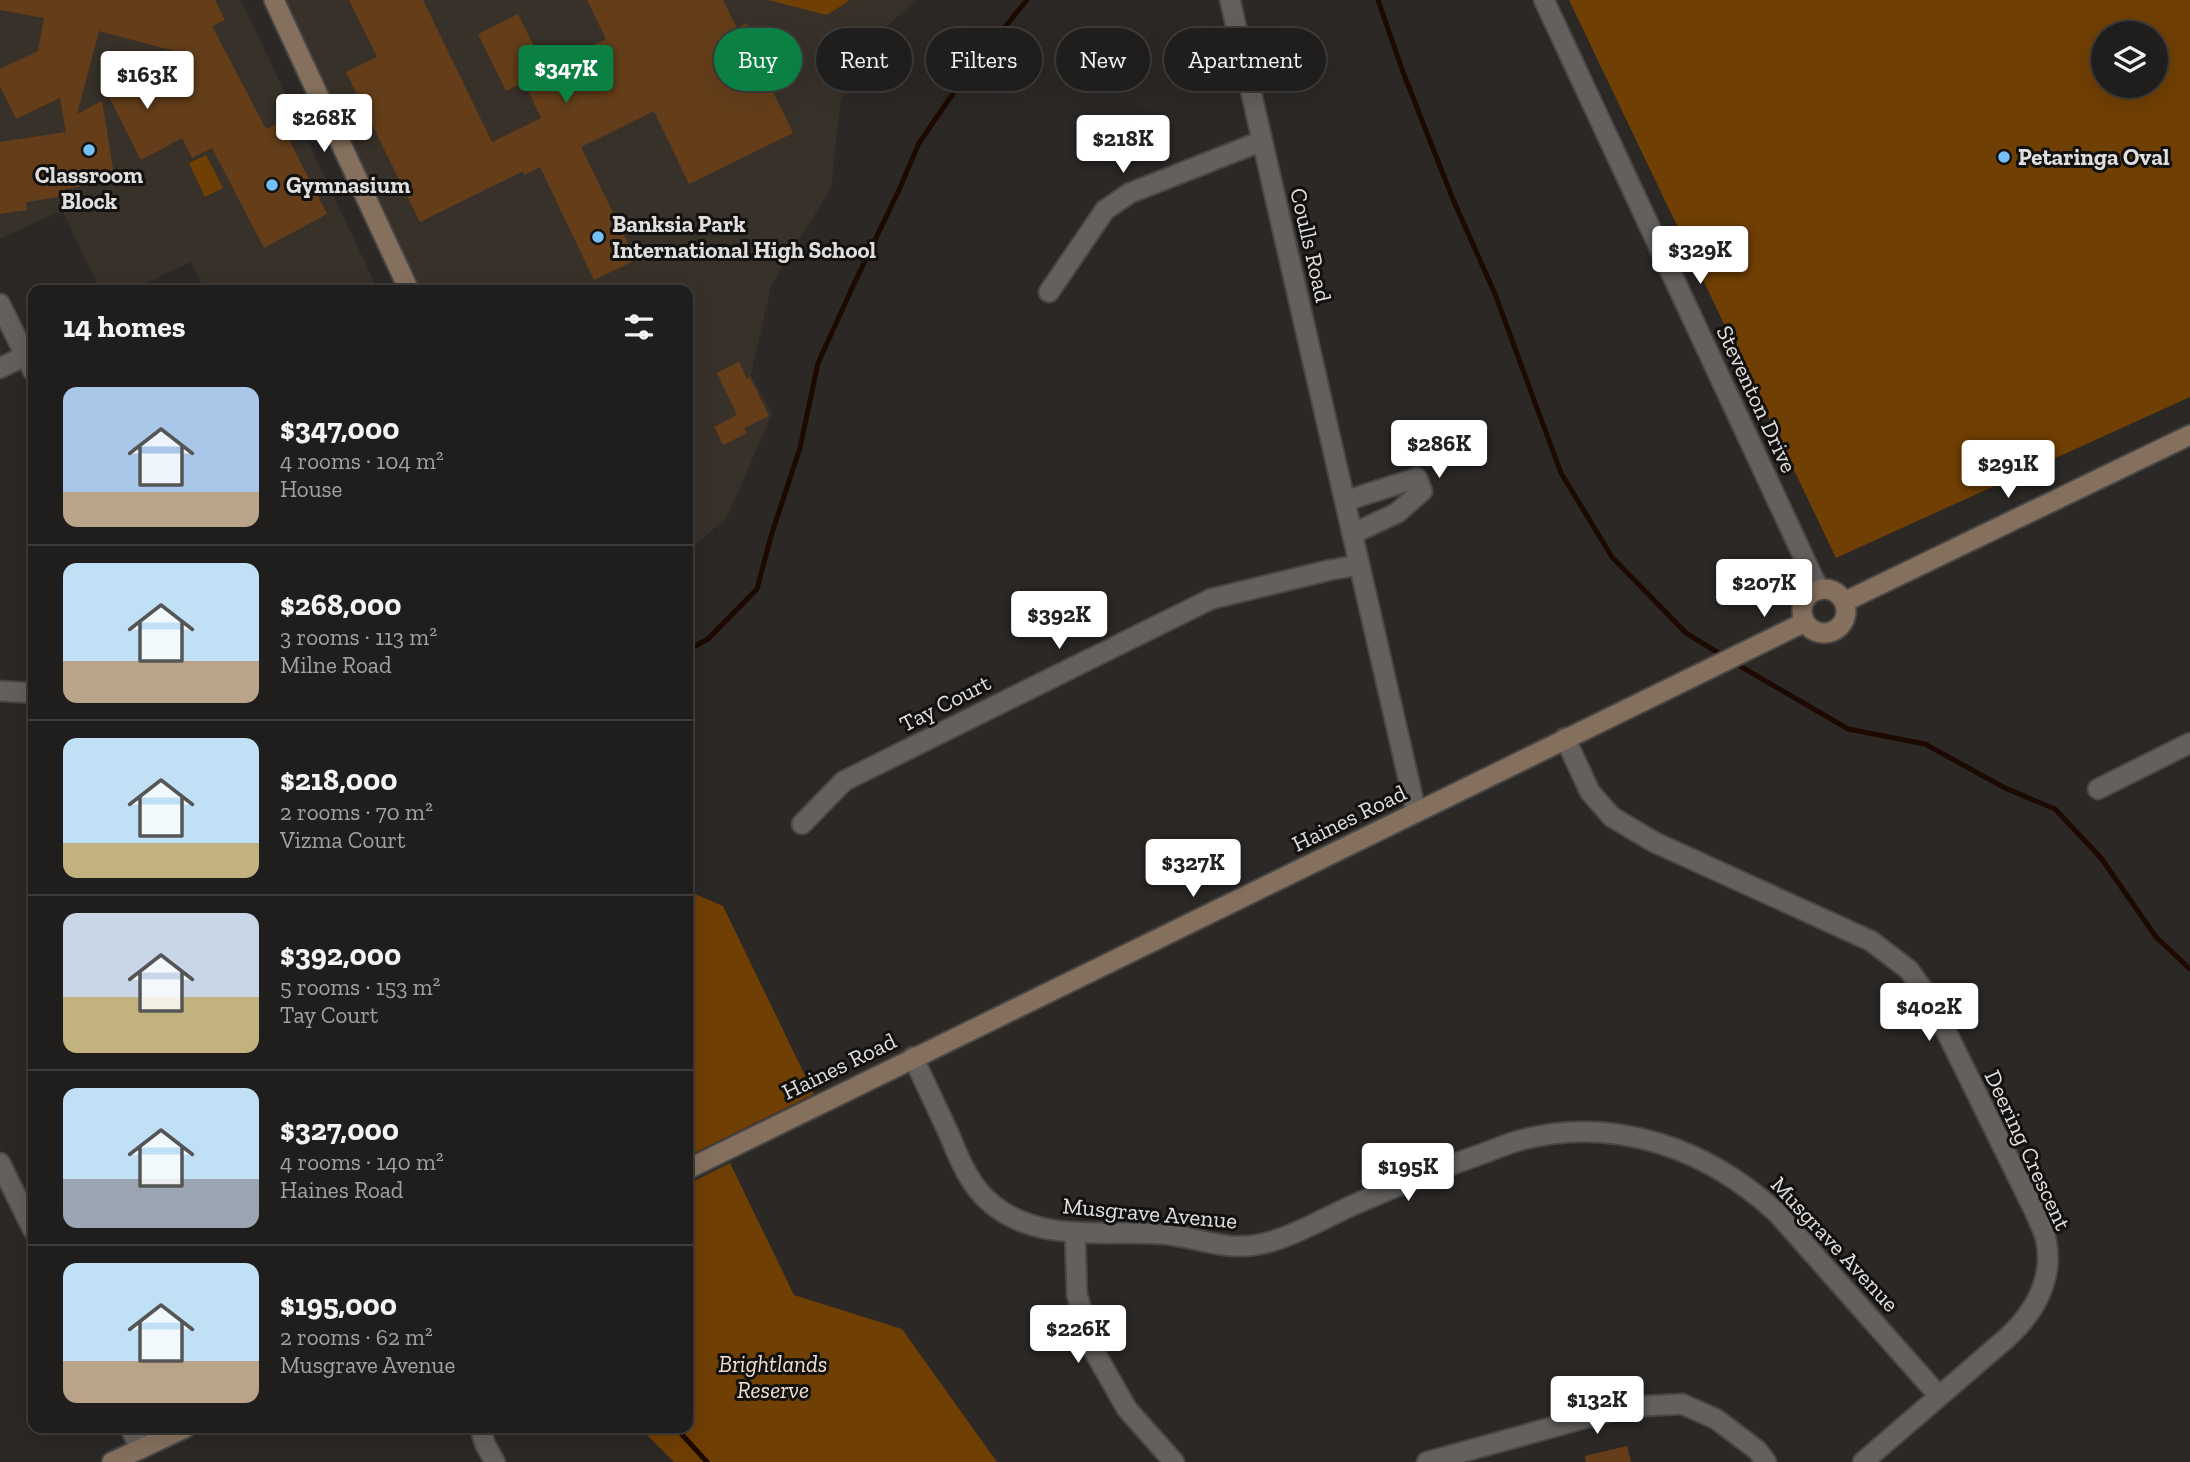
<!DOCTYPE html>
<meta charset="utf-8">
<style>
:root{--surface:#201e1c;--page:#282725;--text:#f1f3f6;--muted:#a2a2a3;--line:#3d3c3b;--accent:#0b8043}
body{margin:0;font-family:"Zilla Slab",serif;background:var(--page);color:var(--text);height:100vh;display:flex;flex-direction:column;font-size:26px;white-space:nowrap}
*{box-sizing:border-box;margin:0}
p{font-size:23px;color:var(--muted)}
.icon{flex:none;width:38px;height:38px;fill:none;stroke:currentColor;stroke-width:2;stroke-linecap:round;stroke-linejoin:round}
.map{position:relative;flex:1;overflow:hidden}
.panel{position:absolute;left:28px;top:285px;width:665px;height:1148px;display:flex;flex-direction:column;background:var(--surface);border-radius:14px;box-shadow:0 7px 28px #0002,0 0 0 2px var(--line)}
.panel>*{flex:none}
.guide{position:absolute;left:714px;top:28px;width:665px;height:63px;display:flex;gap:14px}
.fabs{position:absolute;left:2091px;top:21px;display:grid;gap:14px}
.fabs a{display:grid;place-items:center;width:77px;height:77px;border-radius:50%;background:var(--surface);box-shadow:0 7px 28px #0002,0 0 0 2px var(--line);font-size:35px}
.price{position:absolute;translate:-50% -60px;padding:0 16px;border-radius:7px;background:#fff;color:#222;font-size:23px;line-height:46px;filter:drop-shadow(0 2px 4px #0008)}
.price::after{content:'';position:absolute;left:50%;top:42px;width:21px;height:16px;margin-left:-10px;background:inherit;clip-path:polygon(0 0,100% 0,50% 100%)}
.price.current{background:var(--accent);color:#fff}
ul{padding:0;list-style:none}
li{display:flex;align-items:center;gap:21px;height:175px;padding:0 35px}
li+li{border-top:2px solid var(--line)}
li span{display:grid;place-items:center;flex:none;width:196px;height:140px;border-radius:14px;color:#555}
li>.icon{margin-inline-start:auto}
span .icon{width:84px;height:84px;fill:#fffc;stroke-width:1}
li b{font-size:30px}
h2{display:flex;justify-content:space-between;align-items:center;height:84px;padding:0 35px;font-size:30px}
.tag{padding:0 24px;border-radius:32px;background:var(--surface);box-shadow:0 7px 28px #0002,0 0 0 2px var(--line);font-size:24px;line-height:63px}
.tag.current{background:var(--accent);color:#fff}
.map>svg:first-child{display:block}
.built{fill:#38312a}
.green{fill:#703f03;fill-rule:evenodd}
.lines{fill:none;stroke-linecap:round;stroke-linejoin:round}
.stream{stroke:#1e0900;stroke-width:5}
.building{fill:#653e19}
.minor-casing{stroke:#494745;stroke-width:23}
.secondary-casing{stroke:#494745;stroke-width:23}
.minor{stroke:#63605e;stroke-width:19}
.secondary{stroke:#85705e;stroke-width:19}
.poi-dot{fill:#76c0f7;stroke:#121110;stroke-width:2.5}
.labels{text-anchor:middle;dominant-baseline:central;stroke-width:6;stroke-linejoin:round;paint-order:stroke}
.poi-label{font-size:23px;font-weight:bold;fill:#e1dfde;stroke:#121110;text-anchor:start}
.street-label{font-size:23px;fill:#e1dfde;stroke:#121110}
.park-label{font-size:23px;font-style:italic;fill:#f2dece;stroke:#121110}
</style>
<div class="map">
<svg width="2190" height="1462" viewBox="0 0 2190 1462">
<rect width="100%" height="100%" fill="#2b2826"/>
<path class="built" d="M 0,0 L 241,0 L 378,290 L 205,290 L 191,262 L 132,290 L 100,290 L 62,210 L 0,239 Z
M 286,0 L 916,0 L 882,31 L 887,61 L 841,99 L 831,188 L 771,286 L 751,375 L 772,414 L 727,517 L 688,552 L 688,290 L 419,290 Z"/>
<path class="green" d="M 768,0 L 850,0 L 827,15 Z
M 1569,0 L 2190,0 L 2190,397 L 1836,558 ZM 2104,33 L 2156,33 L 2156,86 L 2104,86 Z
M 206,155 L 223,188 L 205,197 L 189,163 Z
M 688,891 L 723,906 L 814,1094 L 688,1156 Z
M 730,1163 L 794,1295 L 902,1329 L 997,1462 L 674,1462 L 640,1428 L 688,1428 L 688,1184 Z"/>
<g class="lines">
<path class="stream" d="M 1378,0 L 1403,72 L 1452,197 L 1495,294 L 1561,473 L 1612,557 L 1686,633 L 1725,657
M 688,650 L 708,639 L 757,589 L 771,536 L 800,448 L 818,363 L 853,286 L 899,190 L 919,143 L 965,76 L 1027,0
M 1733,662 L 1848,729 L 1925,744 L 2005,788 L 2055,809 L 2101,858 L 2156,937 L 2190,969
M 676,1428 L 707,1462"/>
</g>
<path class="building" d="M 0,0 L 215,0 L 225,20 L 212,26 L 266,129 L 280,122 L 327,214 L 264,248 L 212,148 L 192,158 L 182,138 L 141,160 L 109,97 L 139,82 L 140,84 L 193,56 L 99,31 L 77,114 L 102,101 L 115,181 L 65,189 L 66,196 L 26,202 L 27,210 L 0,214 L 0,142 L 66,132 L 60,98 L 16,119 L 0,86 L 0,69 L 38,51 L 44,18 L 0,10 Z
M 349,0 L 423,0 L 492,142 L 541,118 L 524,82 L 506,91 L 478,34 L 518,14 L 545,69 L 606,39 L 587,0 L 723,0 L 737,28 L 747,23 L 765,58 L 758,61 L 793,133 L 689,184 L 654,111 L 581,147 L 636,260 L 594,280 L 540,167 L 524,175 L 523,171 L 420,222 L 346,72 L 377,57 Z
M 739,362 L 747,379 L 750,377 L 769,416 L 744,428 L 747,433 L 723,445 L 714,427 L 737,415 L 717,373 Z
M 1627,1446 L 1631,1462 L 1586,1462 L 1585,1456 Z"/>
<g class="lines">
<g class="minor-casing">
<path id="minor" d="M 1230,0 L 1416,812
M 1544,0 L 1819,590
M 1049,292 L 1105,210 L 1130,193 L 1262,141
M 0,304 L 33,371
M 0,368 L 25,356
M 1345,501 L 1417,478 L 1422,491 L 1397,513 L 1352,534
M 0,691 L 33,693
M 1565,738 L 1590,792 L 1612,817 L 1654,842 L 1871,941 L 1909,970 L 1924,991 L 1944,1027 L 2036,1214 C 2039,1222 2044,1231 2046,1240 C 2054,1278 2035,1312 2008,1337 L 1863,1462
M 2098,789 L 2190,743
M 802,824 L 844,781 L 1211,599 L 1330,570 L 1359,565
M 913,1057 C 925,1083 937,1108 949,1134 C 957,1153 965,1174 978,1190 C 1013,1233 1069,1234 1119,1233 C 1137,1233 1155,1233 1172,1235 C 1199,1239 1228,1250 1256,1245 C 1291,1239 1325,1217 1358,1203 C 1397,1186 1436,1170 1476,1156 C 1491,1151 1506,1144 1521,1140 C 1615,1115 1709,1149 1778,1214 L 1939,1396
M 0,1163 L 33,1230
M 1075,1232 L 1077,1295 L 1094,1351 L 1127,1409 L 1174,1462
M 130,1428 L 141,1449
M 480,1428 L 485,1444 L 495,1462
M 1427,1462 L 1625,1407 L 1682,1404 L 1716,1419 L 1757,1450 L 1766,1462"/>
</g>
<g class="secondary-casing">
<path id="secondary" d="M 274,0 L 409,290
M1802 611a22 22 0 1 1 44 0a22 22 0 1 1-44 0Z
M 1844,602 L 2190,435
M 688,1169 L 1805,622
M 112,1462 L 185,1428"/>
</g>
<use href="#minor" class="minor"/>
<use href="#secondary" class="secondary"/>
</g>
<g class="poi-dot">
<circle cx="89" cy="150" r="7"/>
<circle cx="2004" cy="157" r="7"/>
<circle cx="272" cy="185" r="7"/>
<circle cx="598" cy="237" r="7"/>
</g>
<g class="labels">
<g class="poi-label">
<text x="2018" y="157">Petaringa Oval</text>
<text x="89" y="175" text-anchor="middle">Classroom<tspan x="89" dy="26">Block</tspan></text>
<text x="286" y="185">Gymnasium</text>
<text x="612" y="224">Banksia Park<tspan x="612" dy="26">International High School</tspan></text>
</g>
<g class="street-label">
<text transform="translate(1311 245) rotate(77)">Coulls Road</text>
<text transform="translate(1757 399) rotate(65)">Steventon Drive</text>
<text transform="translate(945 703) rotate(-27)">Tay Court</text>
<text transform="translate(1349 818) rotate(-26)">Haines Road</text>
<text transform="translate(839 1066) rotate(-26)">Haines Road</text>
<text transform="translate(2028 1150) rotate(65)">Deering Crescent</text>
<text transform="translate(1150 1213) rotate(5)">Musgrave Avenue</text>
<text transform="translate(1835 1244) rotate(47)">Musgrave Avenue</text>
</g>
<g class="park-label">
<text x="773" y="1364">Brightlands<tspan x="773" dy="26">Reserve</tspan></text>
</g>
</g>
</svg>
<div class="fabs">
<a><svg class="icon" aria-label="layers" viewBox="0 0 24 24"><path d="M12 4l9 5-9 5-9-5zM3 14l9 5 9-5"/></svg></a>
</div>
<b class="price current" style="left:566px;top:105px">$347K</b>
<b class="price" style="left:147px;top:111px">$163K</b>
<b class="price" style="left:324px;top:154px">$268K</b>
<b class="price" style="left:1123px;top:175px">$218K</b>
<b class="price" style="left:1700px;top:286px">$329K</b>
<b class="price" style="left:1439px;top:480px">$286K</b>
<b class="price" style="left:2008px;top:500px">$291K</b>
<b class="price" style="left:1764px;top:619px">$207K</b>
<b class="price" style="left:1059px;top:651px">$392K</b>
<b class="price" style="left:1193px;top:899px">$327K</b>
<b class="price" style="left:1929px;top:1043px">$402K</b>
<b class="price" style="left:1408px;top:1203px">$195K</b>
<b class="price" style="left:1078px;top:1365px">$226K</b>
<b class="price" style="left:1597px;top:1436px">$132K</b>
<div class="guide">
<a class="tag current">Buy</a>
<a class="tag">Rent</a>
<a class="tag">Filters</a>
<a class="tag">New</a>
<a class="tag">Apartment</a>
</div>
<section class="panel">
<h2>14 homes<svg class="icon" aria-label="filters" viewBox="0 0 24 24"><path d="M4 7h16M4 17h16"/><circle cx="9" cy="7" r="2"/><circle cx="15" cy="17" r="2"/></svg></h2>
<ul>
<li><span style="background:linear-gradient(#a9c7e8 75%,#b9a48a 0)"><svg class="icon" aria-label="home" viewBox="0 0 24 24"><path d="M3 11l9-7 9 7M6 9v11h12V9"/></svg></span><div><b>$347,000</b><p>4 rooms · 104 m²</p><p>House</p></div></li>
<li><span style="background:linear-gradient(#bfe0f5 70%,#b9a48a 0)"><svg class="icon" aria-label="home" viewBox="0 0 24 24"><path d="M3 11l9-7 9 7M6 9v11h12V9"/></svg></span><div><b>$268,000</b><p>3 rooms · 113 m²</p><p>Milne Road</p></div></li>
<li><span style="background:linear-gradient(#bfe0f5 75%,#c2b280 0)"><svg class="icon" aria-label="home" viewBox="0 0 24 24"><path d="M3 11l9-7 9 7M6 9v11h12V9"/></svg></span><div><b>$218,000</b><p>2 rooms · 70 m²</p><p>Vizma Court</p></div></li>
<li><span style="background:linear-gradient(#c9d6e8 60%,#c2b280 0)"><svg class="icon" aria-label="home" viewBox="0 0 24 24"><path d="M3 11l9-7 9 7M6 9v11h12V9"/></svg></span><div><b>$392,000</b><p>5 rooms · 153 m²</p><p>Tay Court</p></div></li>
<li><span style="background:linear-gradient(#bfe0f5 65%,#9aa5b1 0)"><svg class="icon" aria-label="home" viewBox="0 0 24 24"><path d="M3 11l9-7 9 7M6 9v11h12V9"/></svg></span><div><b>$327,000</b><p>4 rooms · 140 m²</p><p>Haines Road</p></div></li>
<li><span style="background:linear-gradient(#bfe0f5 70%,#b9a48a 0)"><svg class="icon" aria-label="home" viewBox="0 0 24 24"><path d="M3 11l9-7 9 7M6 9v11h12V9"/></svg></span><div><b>$195,000</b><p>2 rooms · 62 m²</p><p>Musgrave Avenue</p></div></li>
</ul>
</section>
</div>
